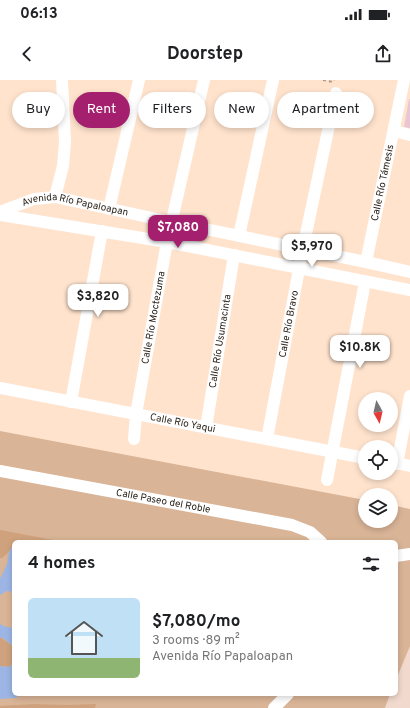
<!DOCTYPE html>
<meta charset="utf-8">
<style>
:root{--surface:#fff;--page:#f2f2f2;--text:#202124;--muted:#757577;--accent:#a4206e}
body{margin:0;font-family:Overpass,sans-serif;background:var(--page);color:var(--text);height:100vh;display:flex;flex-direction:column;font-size:15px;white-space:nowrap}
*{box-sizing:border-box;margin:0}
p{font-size:13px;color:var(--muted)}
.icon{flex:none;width:22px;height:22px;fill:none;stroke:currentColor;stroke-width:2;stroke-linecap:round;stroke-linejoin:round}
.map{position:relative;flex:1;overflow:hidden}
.drawer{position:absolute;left:12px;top:460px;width:386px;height:156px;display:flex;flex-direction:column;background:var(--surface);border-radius:6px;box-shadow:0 2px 6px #0003}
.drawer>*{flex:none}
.banner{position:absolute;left:12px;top:12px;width:386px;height:36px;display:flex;gap:8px}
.needle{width:26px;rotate:172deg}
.tools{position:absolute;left:358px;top:312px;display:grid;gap:8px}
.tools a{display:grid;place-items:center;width:40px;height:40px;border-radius:50%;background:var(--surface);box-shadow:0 2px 6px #0003;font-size:20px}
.price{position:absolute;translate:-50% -34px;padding:0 9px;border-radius:8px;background:#fff;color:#222;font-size:13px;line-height:26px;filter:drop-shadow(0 1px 2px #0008)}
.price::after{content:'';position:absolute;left:50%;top:24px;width:12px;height:9px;margin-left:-6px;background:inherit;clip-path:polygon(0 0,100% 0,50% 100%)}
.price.selected{background:var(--accent);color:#fff}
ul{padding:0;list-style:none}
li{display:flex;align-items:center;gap:12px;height:100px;padding:0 16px}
li span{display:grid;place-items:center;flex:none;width:112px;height:80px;border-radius:6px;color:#555}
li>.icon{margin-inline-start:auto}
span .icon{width:48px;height:48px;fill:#fffc;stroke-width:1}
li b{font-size:17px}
h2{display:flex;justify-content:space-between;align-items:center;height:48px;padding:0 16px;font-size:17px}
.tag{padding:0 14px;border-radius:18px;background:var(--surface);box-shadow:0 2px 6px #0003;font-size:14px;line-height:36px}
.tag.selected{background:var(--accent);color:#fff}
.status{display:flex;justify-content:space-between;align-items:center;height:28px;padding:0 20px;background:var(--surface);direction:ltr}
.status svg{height:11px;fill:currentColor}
header{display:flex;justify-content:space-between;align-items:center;height:52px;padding:0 16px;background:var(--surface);font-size:18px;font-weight:700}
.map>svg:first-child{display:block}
.commercial{fill:#f1d9ce}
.green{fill:#d9b497}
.forest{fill:#cfa27d}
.water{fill:#9cb5e4}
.building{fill:#e8c6d3}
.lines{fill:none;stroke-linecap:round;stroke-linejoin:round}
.path{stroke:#b19c8b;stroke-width:2;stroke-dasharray:3 3;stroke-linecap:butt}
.minor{stroke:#fff;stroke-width:12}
.labels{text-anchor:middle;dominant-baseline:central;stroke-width:4;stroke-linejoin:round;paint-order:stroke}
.street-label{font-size:10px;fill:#251c14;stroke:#fff}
</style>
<div class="status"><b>06:13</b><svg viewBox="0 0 49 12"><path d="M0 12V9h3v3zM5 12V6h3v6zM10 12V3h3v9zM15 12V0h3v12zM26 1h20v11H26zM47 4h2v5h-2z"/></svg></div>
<header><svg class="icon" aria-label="back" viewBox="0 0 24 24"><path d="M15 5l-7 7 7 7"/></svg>Doorstep<svg class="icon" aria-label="share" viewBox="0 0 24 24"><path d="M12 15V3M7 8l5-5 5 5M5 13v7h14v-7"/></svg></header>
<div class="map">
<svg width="410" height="628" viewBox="0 0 410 628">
<rect width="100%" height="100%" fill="#ffe3cd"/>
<path class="commercial" d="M 410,566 L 410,628 L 385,628 L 390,614 L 396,614 L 396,600 Z"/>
<path class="green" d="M 0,351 L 365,420 L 365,441 L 391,441 L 391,425 L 410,429 L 410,566 L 396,600 L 396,462 L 14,462 L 14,614 L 390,614 L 385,628 L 0,628 Z"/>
<path class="forest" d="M 0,450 L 64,462 L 14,462 C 13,468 7,474 2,478 L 0,478 Z
M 0,557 L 14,567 L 13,584 L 9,587 L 0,586 Z
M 34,624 L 66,625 L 96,624 L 95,628 L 0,628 L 0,626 Z"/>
<path class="water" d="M 14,464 L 14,515 L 12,512 L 7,511 L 0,515 L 0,499 L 7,484 L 9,472 Z
M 0,543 L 3,546 L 12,548 L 14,545 L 14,567 L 4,559 L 0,557 Z
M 14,581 L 14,614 L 23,614 L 15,618 L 0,619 L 0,586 L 9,587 L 13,584 Z"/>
<path class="building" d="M 409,19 L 410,19 L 410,48 L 404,47 Z"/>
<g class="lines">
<path class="path" d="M 323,0 L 333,2 L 334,0"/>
<g class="minor">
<path d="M 394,51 L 410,55"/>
<path d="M 55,117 L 63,86 L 65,62 L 62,0"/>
<path d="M 109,129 L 139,0"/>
<path id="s1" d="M 0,132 L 34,119 L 55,117 L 171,142 L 366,182 L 410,192"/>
<path d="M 0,135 L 167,162 L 410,210"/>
<path d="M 239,156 L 273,0"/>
<path id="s2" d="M 366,182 L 404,0"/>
<path id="s3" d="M 0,308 L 365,378"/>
<path d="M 71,322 L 102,151"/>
<path id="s4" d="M 206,348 L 234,175"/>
<path id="s5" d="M 134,359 L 136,334 L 167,162 L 204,0"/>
<path id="s6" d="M 267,359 L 303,168 L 336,13"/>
<path d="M 391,382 L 410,386"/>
<path d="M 397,384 L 410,316"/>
<path id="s7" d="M 0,391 L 292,445 L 310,452 L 321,462"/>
<path d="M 327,400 L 365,202"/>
<path d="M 396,476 L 410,474"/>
<path d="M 274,628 L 288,614"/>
</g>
</g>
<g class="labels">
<g class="street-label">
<text stroke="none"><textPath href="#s2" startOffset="81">Calle Río Támesis</textPath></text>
<text stroke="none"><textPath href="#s1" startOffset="78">Avenida Río Papaloapan</textPath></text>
<text stroke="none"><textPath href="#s5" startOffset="123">Calle Río Moctezuma</textPath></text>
<text stroke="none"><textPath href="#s6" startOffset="117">Calle Río Bravo</textPath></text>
<text stroke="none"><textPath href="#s4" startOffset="88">Calle Río Usumacinta</textPath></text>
<text stroke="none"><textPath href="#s3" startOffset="186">Calle Río Yaqui</textPath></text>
<text stroke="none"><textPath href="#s7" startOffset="166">Calle Paseo del Roble</textPath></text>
</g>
</g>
</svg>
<div class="tools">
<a><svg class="needle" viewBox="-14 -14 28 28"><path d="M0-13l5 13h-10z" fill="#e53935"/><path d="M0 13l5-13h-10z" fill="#757577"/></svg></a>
<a><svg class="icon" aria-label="locate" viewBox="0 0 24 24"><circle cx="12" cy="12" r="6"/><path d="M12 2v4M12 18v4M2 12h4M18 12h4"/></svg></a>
<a><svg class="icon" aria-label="layers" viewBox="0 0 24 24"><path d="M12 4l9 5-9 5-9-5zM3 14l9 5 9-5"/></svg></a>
</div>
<b class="price selected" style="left:178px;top:169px">$7,080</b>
<b class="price" style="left:312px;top:188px">$5,970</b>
<b class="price" style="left:98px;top:238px">$3,820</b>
<b class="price" style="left:360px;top:289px">$10.8K</b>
<div class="banner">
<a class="tag">Buy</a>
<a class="tag selected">Rent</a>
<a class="tag">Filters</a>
<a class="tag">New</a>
<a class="tag">Apartment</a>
</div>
<section class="drawer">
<h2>4 homes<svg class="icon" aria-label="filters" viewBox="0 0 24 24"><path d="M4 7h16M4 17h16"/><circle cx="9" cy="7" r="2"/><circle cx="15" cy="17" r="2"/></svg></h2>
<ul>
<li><span style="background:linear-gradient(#bfe0f5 75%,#8fb573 0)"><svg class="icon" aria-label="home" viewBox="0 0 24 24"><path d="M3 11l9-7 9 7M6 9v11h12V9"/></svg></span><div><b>$7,080/mo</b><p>3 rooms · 89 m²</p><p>Avenida Río Papaloapan</p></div></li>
</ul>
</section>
</div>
